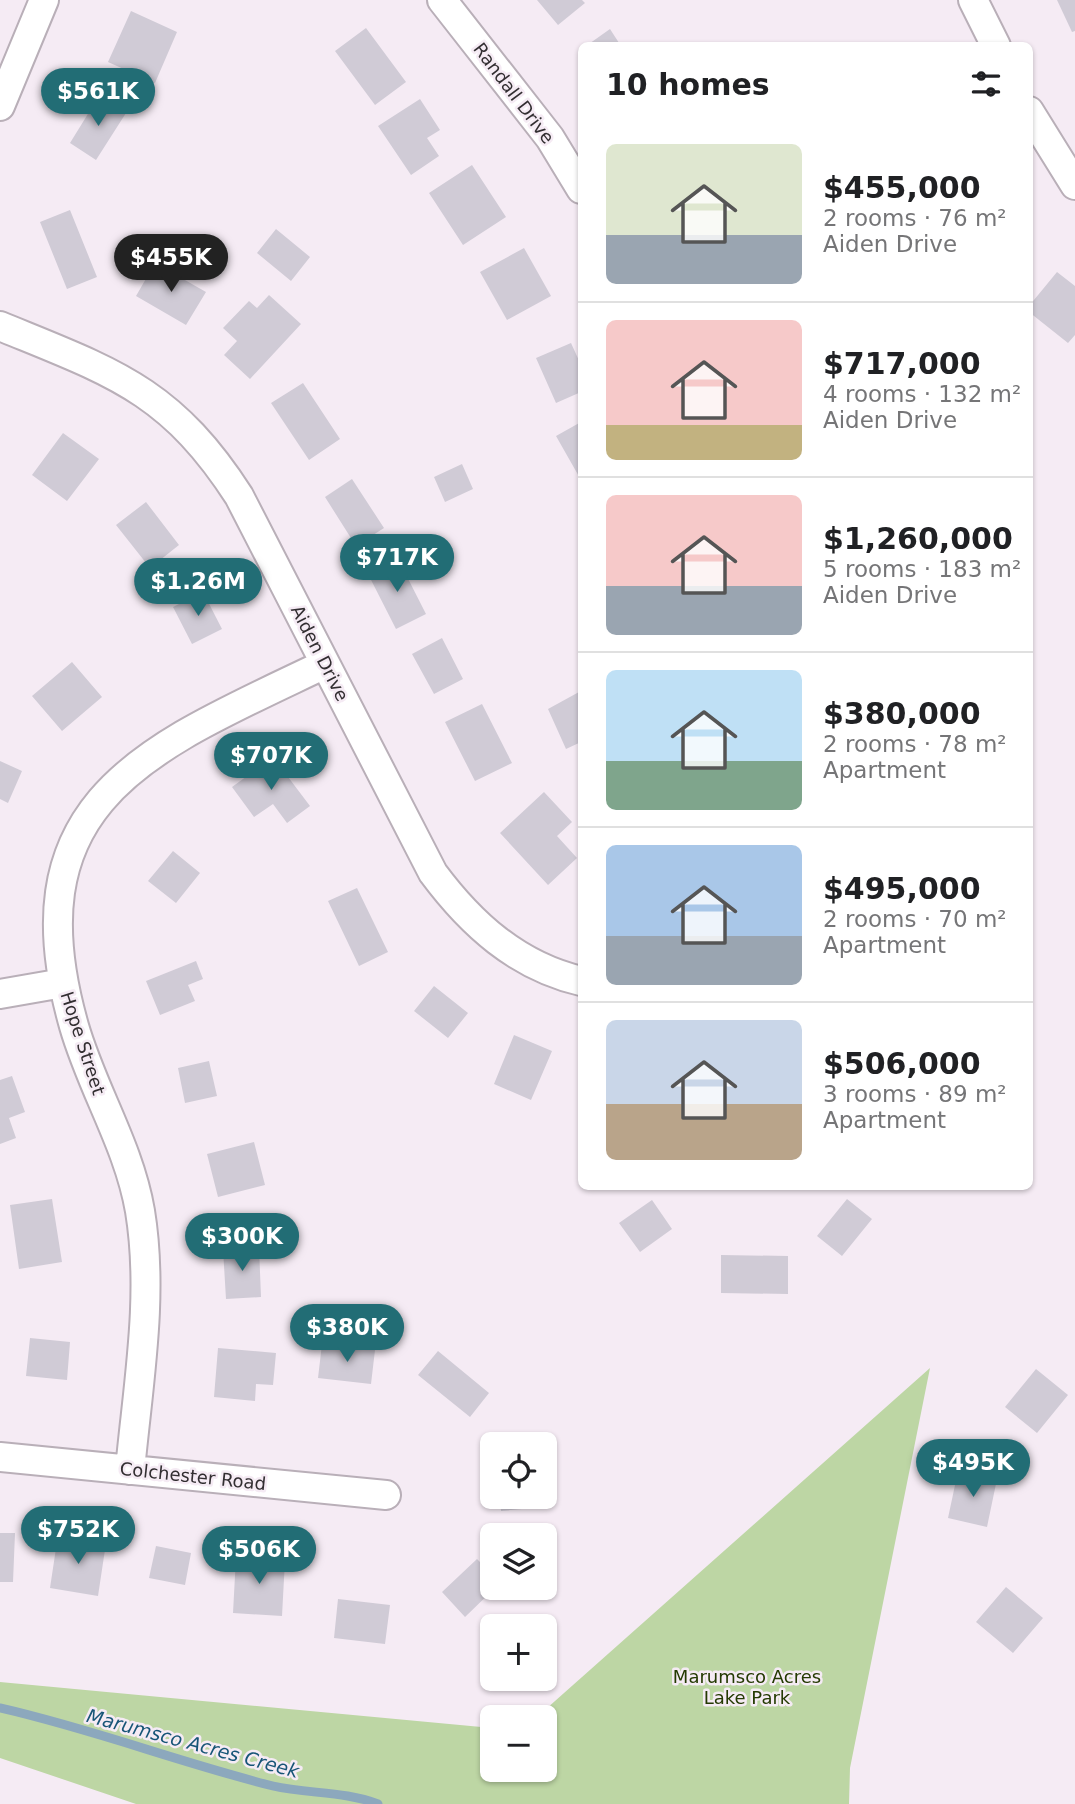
<!DOCTYPE html>
<meta charset="utf-8">
<style>
:root{--surface:#fff;--page:#f6f6f6;--text:#202124;--muted:#757577;--line:#e0e0e0;--accent:#226d75}
body{margin:0;font-family:"DejaVu Sans",sans-serif;background:var(--page);color:var(--text);height:100vh;display:flex;flex-direction:column;font-size:26px;white-space:nowrap}
*{box-sizing:border-box;margin:0}
p{font-size:23px;color:var(--muted)}
.icon{flex:none;width:38px;height:38px;fill:none;stroke:currentColor;stroke-width:2;stroke-linecap:round;stroke-linejoin:round}
.map{position:relative;flex:1;overflow:hidden}
.panel{position:absolute;left:578px;top:42px;width:455px;height:1148px;display:flex;flex-direction:column;background:var(--surface);border-radius:10px;box-shadow:0 2px 5px #0004}
.panel>*{flex:none}
.controls{position:absolute;left:480px;top:1432px;display:grid;gap:14px}
.controls a{display:grid;place-items:center;width:77px;height:77px;border-radius:10px;background:var(--surface);box-shadow:0 2px 5px #0004;font-size:35px}
.price{position:absolute;translate:-50% -60px;padding:0 16px;border-radius:24px;background:var(--accent);color:#fff;font-size:23px;line-height:46px;filter:drop-shadow(0 2px 4px #0008)}
.price::after{content:'';position:absolute;left:50%;top:42px;width:21px;height:16px;margin-left:-10px;background:inherit;clip-path:polygon(0 0,100% 0,50% 100%)}
.price.selected{background:#222;color:#fff}
ul{padding:0;list-style:none}
li{display:flex;align-items:center;gap:21px;height:175px;padding:0 28px}
li+li{border-top:2px solid var(--line)}
li span{display:grid;place-items:center;flex:none;width:196px;height:140px;border-radius:10px;color:#555}
li>.icon{margin-inline-start:auto}
span .icon{width:84px;height:84px;fill:#fffc;stroke-width:1}
li b{font-size:30px}
h2{display:flex;justify-content:space-between;align-items:center;height:84px;padding:0 28px;font-size:30px}
.map>svg:first-child{display:block}
.green{fill:#bdd6a4}
.lines{fill:none;stroke-linecap:round;stroke-linejoin:round}
.stream{stroke:#8ca8bd;stroke-width:9}
.building{fill:#d0cbd6}
.minor-casing{stroke:#b9afb8;stroke-width:32}
.minor{stroke:#fff;stroke-width:28}
.labels{text-anchor:middle;dominant-baseline:central;stroke-width:5;stroke-linejoin:round;paint-order:stroke}
.street-label{font-size:18px;fill:#322e31;stroke:#f5ebf4}
.park-label{font-size:18px;fill:#243a02;stroke:#f5ebf4}
.water-label{font-size:19px;font-style:italic;fill:#175577;stroke:#f5ebf4}
</style>
<div class="map">
<svg width="1075" height="1804" viewBox="0 0 1075 1804">
<rect width="100%" height="100%" fill="#f5ebf4"/>
<path class="green" d="M 930,1368 L 850,1768 L 849,1804 L 136,1804 L 0,1758 L 0,1682 L 492,1728 L 492,1769 L 544,1769 L 544,1717 L 537,1717 Z"/>
<g class="lines">
<path class="stream" d="M 0,1708 C 93,1729 181,1763 273,1786 C 308,1794 345,1791 378,1804"/>
</g>
<path class="building" d="M 537,0 L 582,0 L 585,3 L 558,25 Z
M 1057,0 L 1075,0 L 1075,31 L 1072,32 Z
M 131,11 L 177,32 L 155,83 L 108,62 Z
M 366,28 L 406,82 L 375,105 L 335,51 Z
M 610,29 L 621,46 L 586,46 Z
M 99,96 L 126,113 L 96,160 L 70,143 Z
M 420,99 L 440,130 L 427,138 L 439,156 L 411,175 L 378,126 Z
M 472,165 L 506,217 L 463,245 L 429,193 Z
M 70,210 L 97,277 L 67,289 L 40,222 Z
M 276,229 L 310,257 L 291,281 L 257,253 Z
M 524,248 L 551,296 L 507,320 L 480,272 Z
M 155,263 L 206,292 L 186,325 L 136,296 Z
M 1057,272 L 1075,286 L 1075,335 L 1068,343 L 1029,312 L 1029,306 Z
M 269,295 L 301,324 L 250,379 L 224,355 L 237,341 L 223,328 L 249,301 L 257,308 Z
M 571,343 L 581,365 L 581,392 L 556,403 L 536,358 Z
M 303,383 L 340,439 L 309,460 L 271,403 Z
M 581,422 L 581,480 L 556,436 Z
M 63,433 L 99,459 L 67,501 L 32,475 Z
M 462,464 L 473,489 L 445,502 L 434,477 Z
M 352,479 L 384,528 L 356,546 L 325,497 Z
M 146,502 L 179,545 L 150,568 L 116,525 Z
M 398,559 L 426,614 L 396,629 L 368,574 Z
M 203,592 L 222,629 L 192,644 L 173,607 Z
M 442,638 L 463,679 L 434,694 L 412,654 Z
M 72,662 L 102,697 L 62,731 L 32,696 Z
M 579,692 L 581,742 L 566,749 L 548,709 Z
M 482,704 L 512,763 L 475,781 L 445,722 Z
M 273,757 L 310,806 L 287,823 L 273,804 L 254,817 L 232,787 Z
M 0,761 L 22,771 L 8,803 L 0,799 Z
M 544,792 L 572,822 L 557,836 L 577,858 L 548,885 L 500,833 Z
M 173,851 L 200,873 L 176,903 L 148,881 Z
M 357,888 L 388,952 L 359,966 L 328,901 Z
M 196,961 L 203,979 L 188,985 L 195,1001 L 160,1015 L 146,981 Z
M 434,986 L 468,1013 L 448,1038 L 414,1011 Z
M 514,1035 L 552,1051 L 531,1100 L 494,1084 Z
M 209,1061 L 217,1096 L 185,1103 L 178,1068 Z
M 12,1076 L 25,1112 L 9,1118 L 16,1138 L 0,1144 L 0,1080 Z
M 254,1142 L 265,1185 L 218,1197 L 207,1154 Z
M 52,1199 L 62,1262 L 19,1269 L 10,1205 Z
M 847,1199 L 872,1219 L 842,1256 L 817,1236 Z
M 652,1200 L 672,1229 L 640,1252 L 619,1223 Z
M 259,1247 L 261,1297 L 226,1299 L 223,1249 Z
M 721,1255 L 788,1256 L 788,1294 L 721,1293 Z
M 30,1338 L 70,1342 L 67,1380 L 26,1376 Z
M 322,1344 L 375,1350 L 371,1384 L 318,1378 Z
M 218,1348 L 276,1353 L 273,1385 L 256,1384 L 255,1401 L 214,1397 Z
M 438,1351 L 489,1393 L 470,1417 L 418,1375 Z
M 1036,1369 L 1068,1395 L 1037,1433 L 1005,1407 Z
M 958,1471 L 997,1479 L 987,1527 L 948,1518 Z
M 500,1496 L 543,1496 L 544,1507 L 501,1511 Z
M 0,1533 L 15,1533 L 13,1582 L 0,1582 Z
M 58,1535 L 106,1543 L 98,1596 L 50,1588 Z
M 156,1546 L 191,1553 L 185,1585 L 149,1578 Z
M 236,1557 L 285,1560 L 282,1616 L 233,1613 Z
M 477,1559 L 492,1574 L 492,1587 L 496,1587 L 465,1617 L 442,1592 Z
M 1006,1587 L 1043,1618 L 1013,1653 L 976,1622 Z
M 338,1599 L 390,1605 L 385,1644 L 334,1638 Z"/>
<g class="lines">
<g class="minor-casing">
<path id="minor" d="M 442,0 L 550,138 L 581,189
M 973,0 L 996,46
M 0,106 L 44,0
M 1029,111 L 1075,185
M 0,326 C 112,372 170,389 239,496 L 433,873 C 471,924 517,966 581,981
M 0,994 L 63,983
M 0,1457 L 386,1495
M 130,1470 C 138,1384 154,1296 140,1211 C 129,1146 92,1089 74,1026 C 9,798 150,748 325,664"/>
</g>
<use href="#minor" class="minor"/>
</g>
<g class="labels">
<g class="street-label">
<text transform="translate(514 93) rotate(53)">Randall Drive</text>
<text transform="translate(320 653) rotate(63)">Aiden Drive</text>
<text transform="translate(83 1043) rotate(72)">Hope Street</text>
<text transform="translate(193 1476) rotate(6)">Colchester Road</text>
</g>
<g class="park-label">
<text x="747" y="1676">Marumsco Acres<tspan x="747" dy="21">Lake Park</tspan></text>
</g>
<g class="water-label">
<text transform="translate(193 1743) rotate(15)">Marumsco Acres Creek</text>
</g>
</g>
</svg>
<div class="controls">
<a><svg class="icon" aria-label="locate" viewBox="0 0 24 24"><circle cx="12" cy="12" r="6"/><path d="M12 2v4M12 18v4M2 12h4M18 12h4"/></svg></a>
<a><svg class="icon" aria-label="layers" viewBox="0 0 24 24"><path d="M12 4l9 5-9 5-9-5zM3 14l9 5 9-5"/></svg></a>
<a>+</a>
<a>−</a>
</div>
<b class="price" style="left:98px;top:128px">$561K</b>
<b class="price selected" style="left:171px;top:294px">$455K</b>
<b class="price" style="left:397px;top:594px">$717K</b>
<b class="price" style="left:198px;top:618px">$1.26M</b>
<b class="price" style="left:271px;top:792px">$707K</b>
<b class="price" style="left:242px;top:1273px">$300K</b>
<b class="price" style="left:347px;top:1364px">$380K</b>
<b class="price" style="left:973px;top:1499px">$495K</b>
<b class="price" style="left:78px;top:1566px">$752K</b>
<b class="price" style="left:259px;top:1586px">$506K</b>
<section class="panel">
<h2>10 homes<svg class="icon" aria-label="filters" viewBox="0 0 24 24"><path d="M4 7h16M4 17h16"/><circle cx="9" cy="7" r="2"/><circle cx="15" cy="17" r="2"/></svg></h2>
<ul>
<li><span style="background:linear-gradient(#dfe7d0 65%,#9aa5b1 0)"><svg class="icon" aria-label="home" viewBox="0 0 24 24"><path d="M3 11l9-7 9 7M6 9v11h12V9"/></svg></span><div><b>$455,000</b><p>2 rooms · 76 m²</p><p>Aiden Drive</p></div></li>
<li><span style="background:linear-gradient(#f6c9c9 75%,#c2b280 0)"><svg class="icon" aria-label="home" viewBox="0 0 24 24"><path d="M3 11l9-7 9 7M6 9v11h12V9"/></svg></span><div><b>$717,000</b><p>4 rooms · 132 m²</p><p>Aiden Drive</p></div></li>
<li><span style="background:linear-gradient(#f6c9c9 65%,#9aa5b1 0)"><svg class="icon" aria-label="home" viewBox="0 0 24 24"><path d="M3 11l9-7 9 7M6 9v11h12V9"/></svg></span><div><b>$1,260,000</b><p>5 rooms · 183 m²</p><p>Aiden Drive</p></div></li>
<li><span style="background:linear-gradient(#bfe0f5 65%,#7fa58c 0)"><svg class="icon" aria-label="home" viewBox="0 0 24 24"><path d="M3 11l9-7 9 7M6 9v11h12V9"/></svg></span><div><b>$380,000</b><p>2 rooms · 78 m²</p><p>Apartment</p></div></li>
<li><span style="background:linear-gradient(#a9c7e8 65%,#9aa5b1 0)"><svg class="icon" aria-label="home" viewBox="0 0 24 24"><path d="M3 11l9-7 9 7M6 9v11h12V9"/></svg></span><div><b>$495,000</b><p>2 rooms · 70 m²</p><p>Apartment</p></div></li>
<li><span style="background:linear-gradient(#c9d6e8 60%,#b9a48a 0)"><svg class="icon" aria-label="home" viewBox="0 0 24 24"><path d="M3 11l9-7 9 7M6 9v11h12V9"/></svg></span><div><b>$506,000</b><p>3 rooms · 89 m²</p><p>Apartment</p></div></li>
</ul>
</section>
</div>
